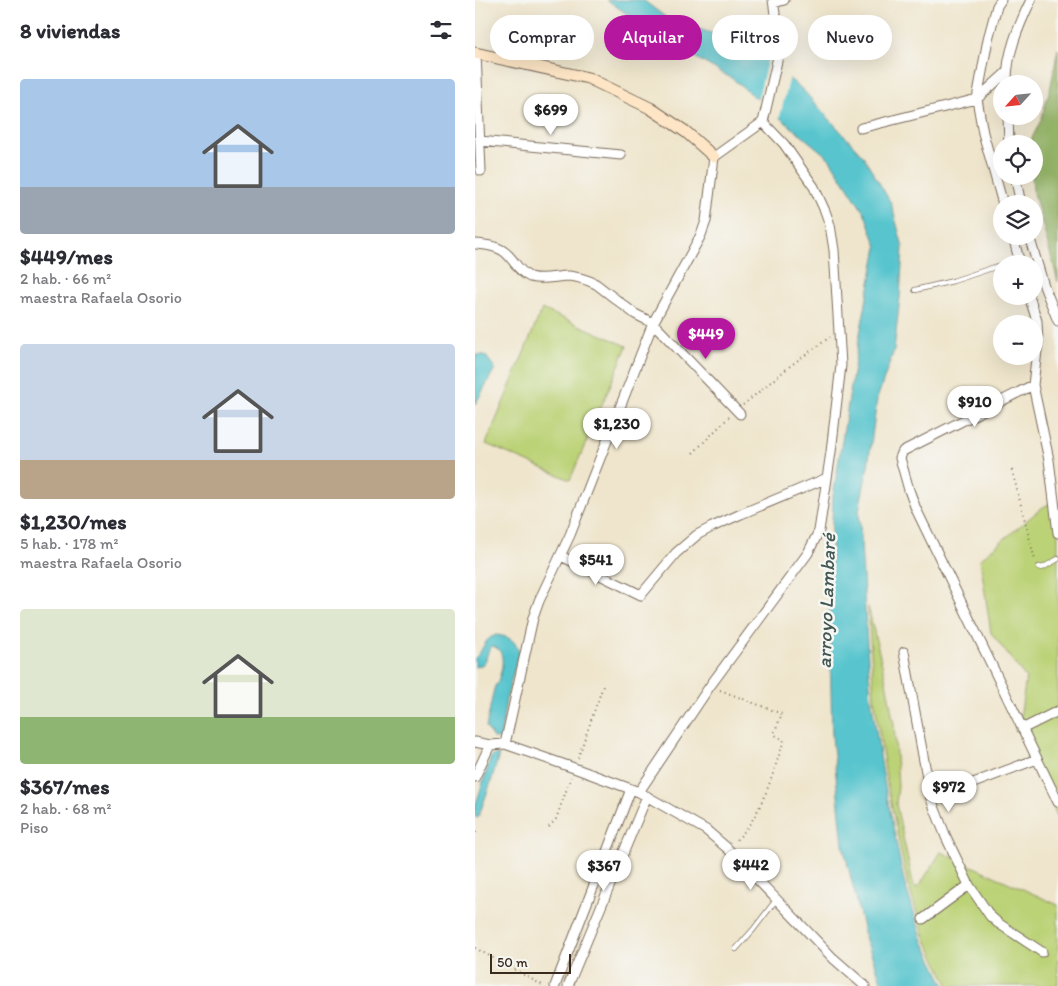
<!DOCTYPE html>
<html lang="es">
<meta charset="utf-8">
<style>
:root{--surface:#fff;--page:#f7f7f7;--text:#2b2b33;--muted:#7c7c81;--accent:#b5179e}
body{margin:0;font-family:Itim,sans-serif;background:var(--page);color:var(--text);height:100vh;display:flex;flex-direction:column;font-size:19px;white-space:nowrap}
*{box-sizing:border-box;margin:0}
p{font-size:16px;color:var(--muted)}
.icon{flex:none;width:28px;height:28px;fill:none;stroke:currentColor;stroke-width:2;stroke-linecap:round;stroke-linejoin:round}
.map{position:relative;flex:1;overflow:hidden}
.panel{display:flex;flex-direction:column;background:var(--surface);width:475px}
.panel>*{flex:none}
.top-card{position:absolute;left:15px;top:15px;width:475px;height:45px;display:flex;gap:10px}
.needle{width:32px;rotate:243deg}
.fabs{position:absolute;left:518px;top:75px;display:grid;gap:10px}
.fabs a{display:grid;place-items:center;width:50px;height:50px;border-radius:50%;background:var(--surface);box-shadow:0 5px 20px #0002;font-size:25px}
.scale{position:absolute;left:15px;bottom:12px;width:81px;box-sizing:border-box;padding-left:5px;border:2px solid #3b2a1e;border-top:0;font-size:14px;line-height:18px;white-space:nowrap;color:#3b2a1e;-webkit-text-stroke:4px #f6f6f2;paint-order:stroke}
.price{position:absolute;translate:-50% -42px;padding:0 11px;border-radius:18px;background:#fff;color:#222;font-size:16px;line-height:32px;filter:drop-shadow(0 1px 2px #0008)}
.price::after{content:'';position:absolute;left:50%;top:30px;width:15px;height:11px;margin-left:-8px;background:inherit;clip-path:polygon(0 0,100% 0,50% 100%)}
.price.current{background:var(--accent);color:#fff}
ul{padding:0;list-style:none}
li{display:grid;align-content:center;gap:10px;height:265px;padding:0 20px}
li span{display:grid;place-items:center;height:155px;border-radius:5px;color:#555}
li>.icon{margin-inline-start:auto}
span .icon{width:90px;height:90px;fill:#fffc;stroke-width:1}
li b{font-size:21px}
h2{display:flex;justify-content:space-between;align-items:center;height:60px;padding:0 20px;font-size:21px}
.tag{padding:0 18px;border-radius:22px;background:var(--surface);box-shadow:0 5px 20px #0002;font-size:18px;line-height:45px}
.tag.current{background:var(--accent);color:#fff}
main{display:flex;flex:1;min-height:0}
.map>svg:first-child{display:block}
.green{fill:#bbd276;stroke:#7b7e4a}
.forest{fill:#94b467;stroke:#686f42}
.water{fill:#58c5ce;stroke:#4a7876}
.pier{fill:#efe5cc}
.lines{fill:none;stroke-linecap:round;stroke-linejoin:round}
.lane-casing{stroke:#7a6b5b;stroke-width:6}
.street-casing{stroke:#7a6b5b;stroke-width:11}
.secondary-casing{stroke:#7a6b5b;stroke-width:13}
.path{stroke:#7a6b5b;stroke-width:2;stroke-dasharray:1 4;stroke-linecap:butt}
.lane{stroke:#fff;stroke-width:4.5}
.street{stroke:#fff;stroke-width:9}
.secondary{stroke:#fde5c5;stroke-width:11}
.labels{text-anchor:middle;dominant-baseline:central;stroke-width:5;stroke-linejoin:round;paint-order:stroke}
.water-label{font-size:20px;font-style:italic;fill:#445853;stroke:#f6f6f2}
</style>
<main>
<section class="panel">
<h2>8 viviendas<svg class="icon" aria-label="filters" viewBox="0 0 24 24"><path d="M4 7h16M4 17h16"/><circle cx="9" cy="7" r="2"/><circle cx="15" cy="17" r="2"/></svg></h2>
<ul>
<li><span style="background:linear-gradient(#a9c7e8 70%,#9aa5b1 0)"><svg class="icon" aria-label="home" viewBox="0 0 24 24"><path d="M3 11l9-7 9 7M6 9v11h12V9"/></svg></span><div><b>$449/mes</b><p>2 hab. · 66 m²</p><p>maestra Rafaela Osorio</p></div></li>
<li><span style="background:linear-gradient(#c9d6e8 75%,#b9a48a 0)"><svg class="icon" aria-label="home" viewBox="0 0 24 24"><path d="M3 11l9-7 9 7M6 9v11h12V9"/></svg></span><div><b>$1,230/mes</b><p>5 hab. · 178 m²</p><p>maestra Rafaela Osorio</p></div></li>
<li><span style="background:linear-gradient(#dfe7d0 70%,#8fb573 0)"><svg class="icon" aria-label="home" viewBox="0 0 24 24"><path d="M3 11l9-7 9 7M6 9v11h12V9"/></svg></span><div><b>$367/mes</b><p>2 hab. · 68 m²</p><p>Piso</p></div></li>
</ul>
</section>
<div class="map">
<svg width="583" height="986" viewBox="0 0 583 986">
<rect width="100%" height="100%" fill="#f6f6f2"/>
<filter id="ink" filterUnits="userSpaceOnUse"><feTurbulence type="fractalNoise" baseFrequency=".02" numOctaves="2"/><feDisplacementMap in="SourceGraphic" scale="10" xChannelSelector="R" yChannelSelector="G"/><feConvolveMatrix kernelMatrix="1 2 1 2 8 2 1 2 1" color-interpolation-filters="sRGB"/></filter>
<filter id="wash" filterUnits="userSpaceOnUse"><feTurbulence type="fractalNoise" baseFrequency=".0096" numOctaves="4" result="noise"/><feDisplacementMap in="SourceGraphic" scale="20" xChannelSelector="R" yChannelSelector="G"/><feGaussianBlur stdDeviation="1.12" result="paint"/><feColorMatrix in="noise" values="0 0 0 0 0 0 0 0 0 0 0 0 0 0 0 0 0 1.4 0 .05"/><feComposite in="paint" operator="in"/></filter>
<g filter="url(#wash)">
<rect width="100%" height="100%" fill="#efe5cc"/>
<path class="green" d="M 67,309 L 152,346 L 95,480 L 11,444 Z
M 583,500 L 583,818 L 543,731 L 551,678 L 516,633 L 505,559 L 568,507 Z
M 393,607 L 411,681 L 419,725 L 423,786 L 421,804 L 439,888 L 445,885 L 466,852 L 583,905 L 583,986 L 474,986 L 450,938 L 432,881 L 412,783 L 399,698 Z"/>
<path class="forest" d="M 583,49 L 583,282 L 558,190 L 557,176 L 559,176 L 559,144 L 554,144 L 566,120 L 576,85 Z"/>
<path class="water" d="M 132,0 L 168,0 L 193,19 L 273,45 L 328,90 L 389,157 L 416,203 L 428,247 L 425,297 L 419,350 L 402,399 L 393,466 L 384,510 L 393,660 L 396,698 L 409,781 L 429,881 L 448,941 L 470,986 L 408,986 L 391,940 L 368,845 L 357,736 L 354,603 L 358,496 L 382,349 L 402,247 L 390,214 L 354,158 L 258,79 L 191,41 Z
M 0,355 L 10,355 L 20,368 L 0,405 Z
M 21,635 C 32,636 41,640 44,651 L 31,700 L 25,739 L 18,738 L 11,727 C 14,715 16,701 19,689 C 20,685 23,682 24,678 C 28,667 31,648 16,646 C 9,656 15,664 0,667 L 0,658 C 10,649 7,640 21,635 Z
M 20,755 L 24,755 L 15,785 L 3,818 L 0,817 L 0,807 L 16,757 Z"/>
<path class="pier" d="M 293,58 L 315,76 L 304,120 L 282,102 Z"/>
</g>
<g filter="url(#ink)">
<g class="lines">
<g class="lane-casing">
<path id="lane" d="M 530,264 L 544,259
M 440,290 L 478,281 L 526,265
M 564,567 L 567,568 L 583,559
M 261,949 L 278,930 L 301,900"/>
</g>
<g class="street-casing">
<path id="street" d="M 526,0 L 522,6 L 513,39 L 502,99 L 508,133 L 528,204
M 299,3 L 309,0
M 1,53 L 6,171
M 532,84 C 531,55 544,25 556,0
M 533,116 L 534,144
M 386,128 L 502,99 L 532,72
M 5,141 L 146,155
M 540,176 L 546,204
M 538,236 L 545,264
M 554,236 L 569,286 L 583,321
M 0,244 C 11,245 25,246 33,255 C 40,262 45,273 55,277 C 68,281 81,276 94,276 C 103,277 113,280 121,284 L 160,314 L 178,323 L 265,414
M 554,296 L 562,321 L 563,342 L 558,385 L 574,460 L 583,533
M 558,385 L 428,451 L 425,458 L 434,490 L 441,509 L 583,802
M 86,556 L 166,595 L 201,553 L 222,535 L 237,527 L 266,514 L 352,478
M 429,652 L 456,799 L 471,837 L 494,885 L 515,916 L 523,923 L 567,952
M 547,729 L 583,711
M 0,742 L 15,745
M 30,744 L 58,618 L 64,601 L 95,535 L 178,323 L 226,235 L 231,221 L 239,157 L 288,122
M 0,777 L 15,745 L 30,744 L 99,768 L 164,792 L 231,830 L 252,848 L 358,958 L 390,986
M 164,792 L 235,686 L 333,553 L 344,531 L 356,452 L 366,365 L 359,250 L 355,225 L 350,211 L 339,187 L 309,144 L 288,122 L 305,48 L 298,0
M 456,799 L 562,759
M 448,919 L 494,885
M 80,986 L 156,789
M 93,986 L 172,796"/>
</g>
<g class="secondary-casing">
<path id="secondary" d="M 0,53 L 113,78 L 175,108 L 211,132 L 239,157"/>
</g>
<path class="path" d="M 268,405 L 315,366 L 355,337
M 218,453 L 255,416
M 537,470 L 560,560
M 245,690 L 307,714 L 299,733 L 300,735 L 309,740 C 298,773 286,819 259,842
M 103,758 L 128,686
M 74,827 L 81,819 L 96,777
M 0,829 L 2,829 L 0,835
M 0,948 L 69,986"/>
<use href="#lane" class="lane"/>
<use href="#street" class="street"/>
<use href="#secondary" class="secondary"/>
</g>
</g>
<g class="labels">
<g class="water-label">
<text transform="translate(351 601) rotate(-88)">arroyo Lambaré</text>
</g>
</g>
</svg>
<div class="fabs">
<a><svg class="needle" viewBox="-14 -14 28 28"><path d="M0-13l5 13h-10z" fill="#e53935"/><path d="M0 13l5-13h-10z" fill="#7c7c81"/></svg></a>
<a><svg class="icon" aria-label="locate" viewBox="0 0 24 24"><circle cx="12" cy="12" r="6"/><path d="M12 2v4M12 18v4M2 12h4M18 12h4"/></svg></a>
<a><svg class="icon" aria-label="layers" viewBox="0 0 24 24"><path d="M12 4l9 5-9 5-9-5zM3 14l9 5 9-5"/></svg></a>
<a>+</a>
<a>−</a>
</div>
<div class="scale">50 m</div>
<b class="price" style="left:76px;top:136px">$699</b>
<b class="price current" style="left:231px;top:360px">$449</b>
<b class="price" style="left:500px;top:428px">$910</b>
<b class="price" style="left:142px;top:450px">$1,230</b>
<b class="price" style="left:121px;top:586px">$541</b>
<b class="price" style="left:474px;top:813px">$972</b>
<b class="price" style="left:276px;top:891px">$442</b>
<b class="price" style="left:129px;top:892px">$367</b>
<div class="top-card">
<a class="tag">Comprar</a>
<a class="tag current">Alquilar</a>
<a class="tag">Filtros</a>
<a class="tag">Nuevo</a>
</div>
</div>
</main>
